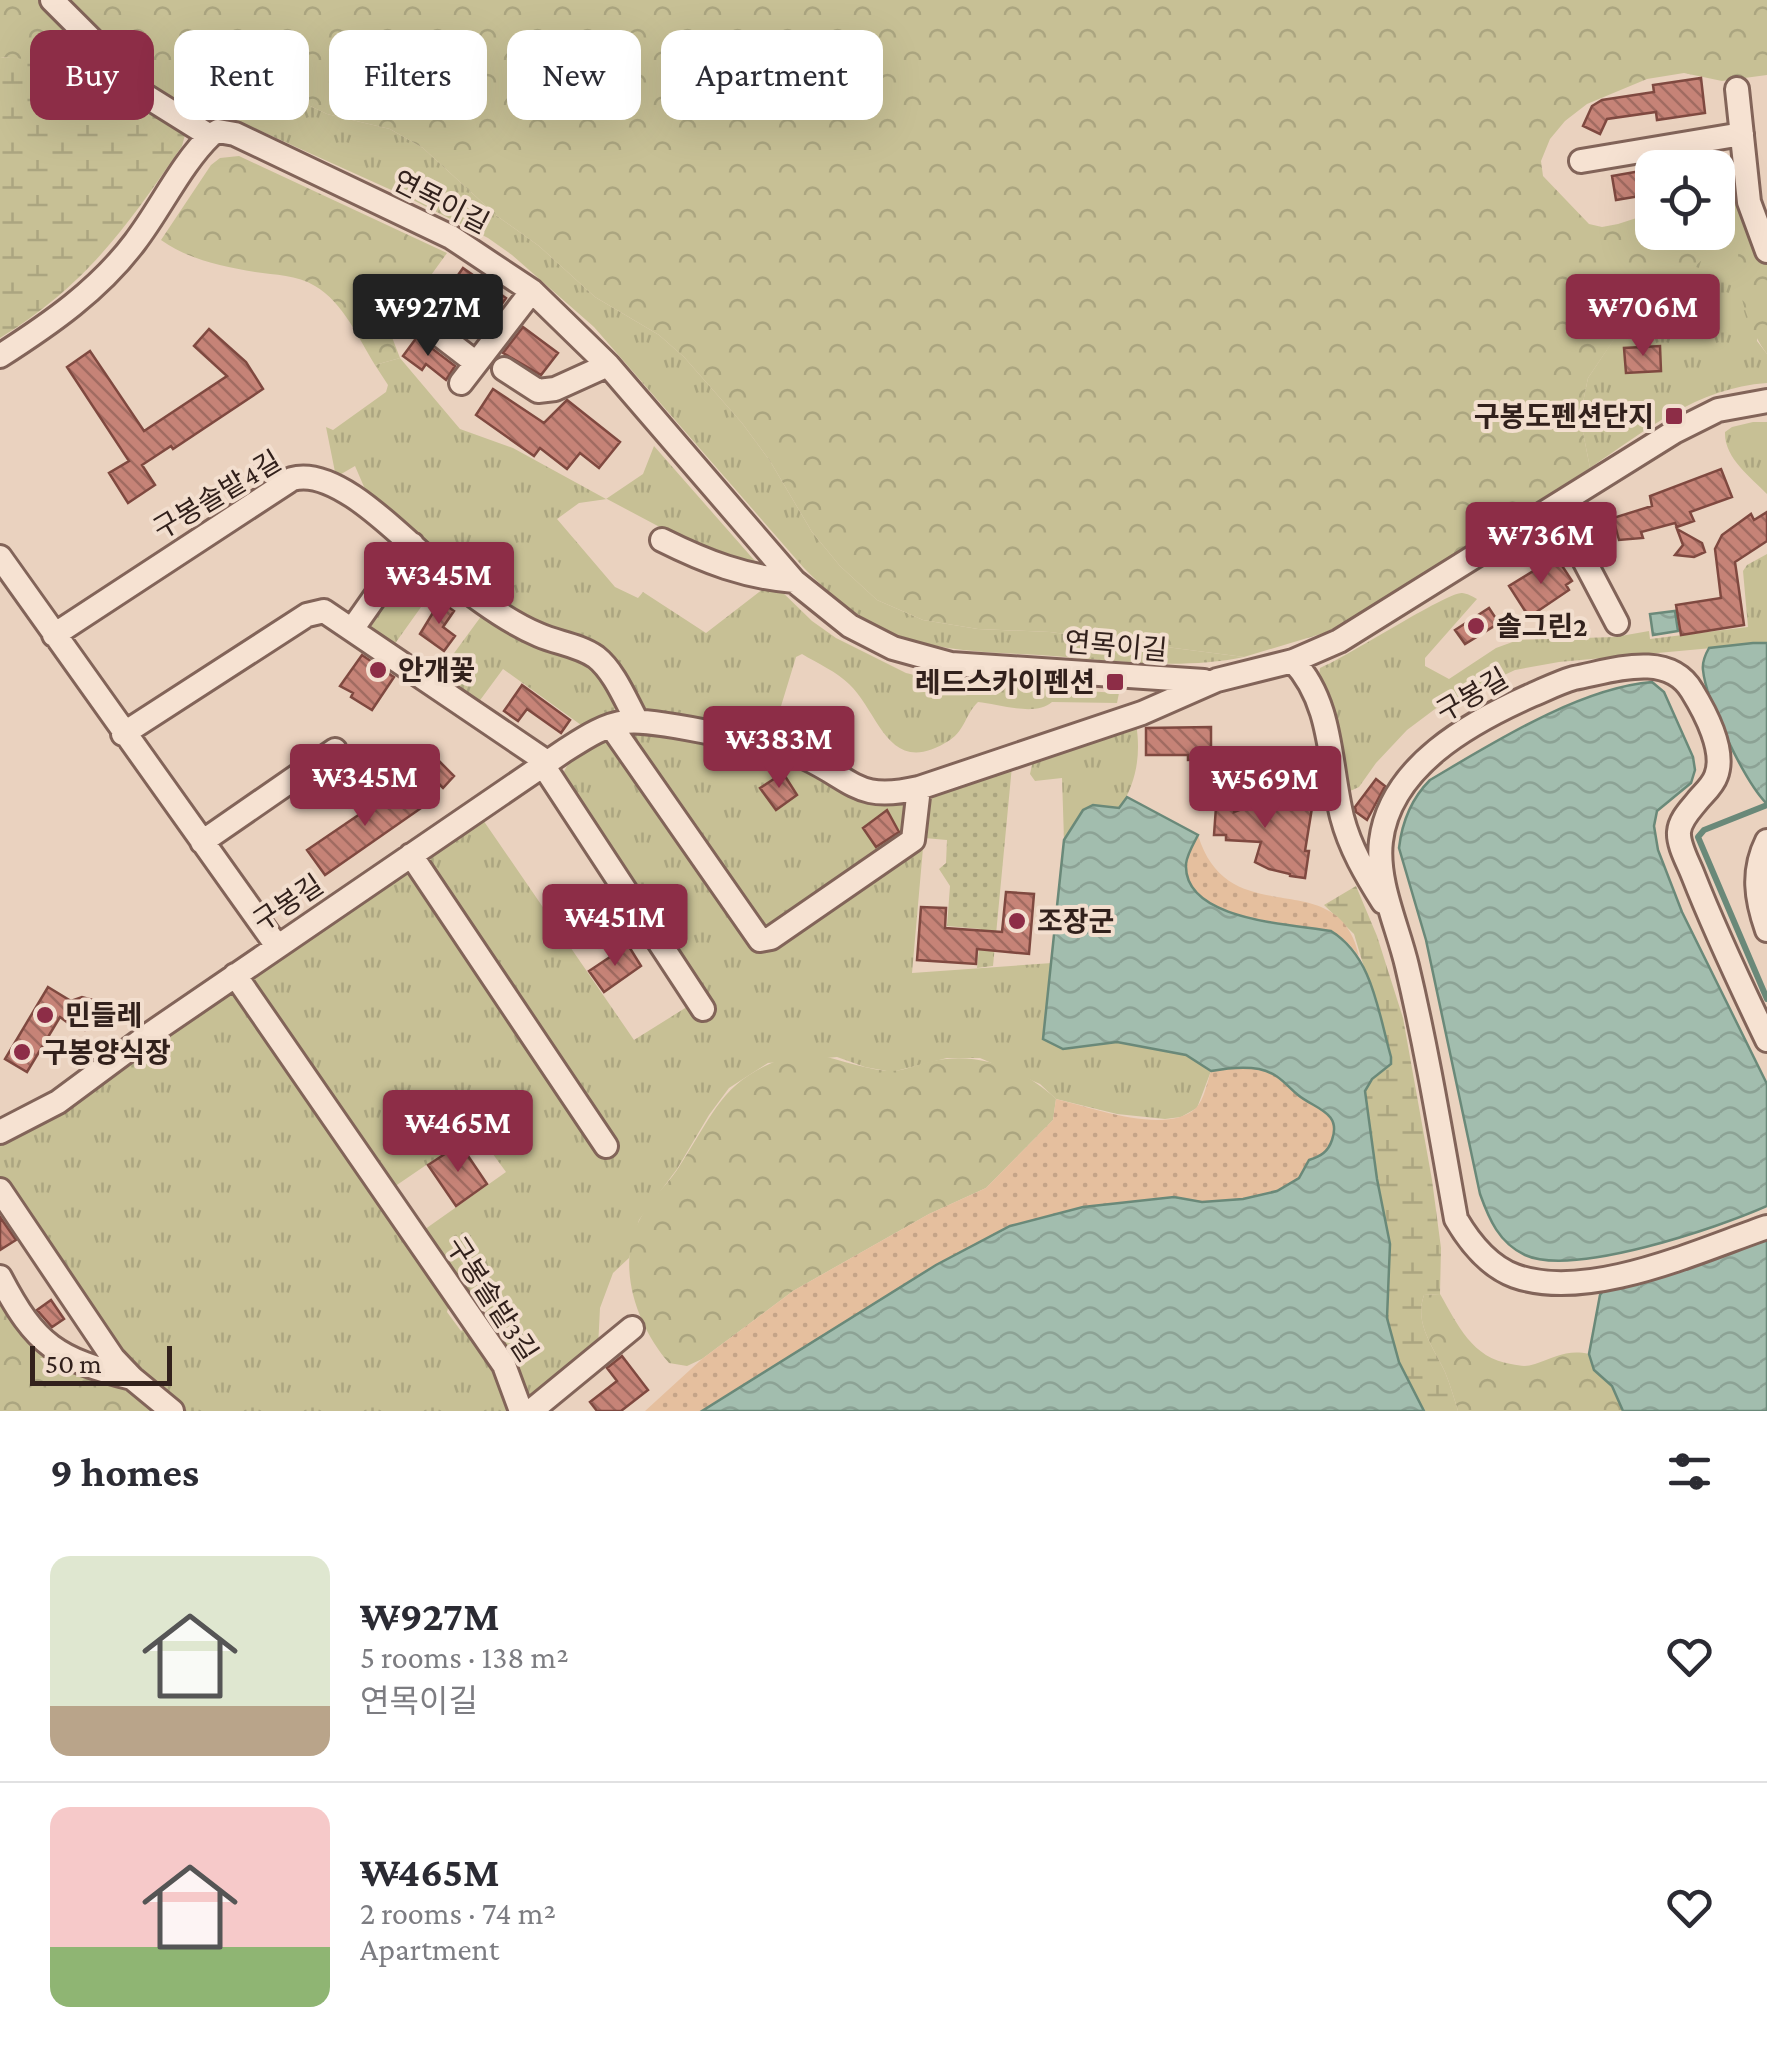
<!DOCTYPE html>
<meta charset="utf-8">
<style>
:root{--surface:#fff;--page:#f7f7f7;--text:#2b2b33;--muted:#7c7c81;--line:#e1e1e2;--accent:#8d2d47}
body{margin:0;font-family:"Crimson Pro","Noto Sans KR",serif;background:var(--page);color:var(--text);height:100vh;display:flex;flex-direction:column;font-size:38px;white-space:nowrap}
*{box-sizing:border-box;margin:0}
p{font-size:32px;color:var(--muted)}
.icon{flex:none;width:55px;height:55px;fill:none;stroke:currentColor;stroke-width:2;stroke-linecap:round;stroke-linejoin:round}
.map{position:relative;height:1411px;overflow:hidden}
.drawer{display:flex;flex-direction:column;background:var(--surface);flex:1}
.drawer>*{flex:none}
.guide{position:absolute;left:30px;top:30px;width:1000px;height:90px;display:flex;gap:20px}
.buttons{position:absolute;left:1635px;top:150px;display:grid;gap:20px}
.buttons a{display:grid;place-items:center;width:100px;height:100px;border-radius:20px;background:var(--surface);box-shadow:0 10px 40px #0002;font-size:50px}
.scale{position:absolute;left:30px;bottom:25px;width:142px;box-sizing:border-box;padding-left:10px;border:5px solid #32211c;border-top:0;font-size:28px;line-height:35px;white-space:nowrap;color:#32211c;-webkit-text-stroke:8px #f2dece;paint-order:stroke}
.price{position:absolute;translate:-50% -85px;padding:0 22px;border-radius:10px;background:var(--accent);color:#fff;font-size:32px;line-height:65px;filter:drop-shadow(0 2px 5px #0008)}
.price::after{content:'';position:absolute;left:50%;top:60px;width:30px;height:22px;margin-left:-15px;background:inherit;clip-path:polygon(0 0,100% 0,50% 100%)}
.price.active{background:#222;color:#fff}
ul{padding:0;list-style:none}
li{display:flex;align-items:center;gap:30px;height:250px;padding:0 50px}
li+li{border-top:2px solid var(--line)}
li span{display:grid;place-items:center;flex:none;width:280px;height:200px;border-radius:20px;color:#555}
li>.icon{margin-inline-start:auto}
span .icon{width:120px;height:120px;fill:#fffc;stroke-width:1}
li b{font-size:42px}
h2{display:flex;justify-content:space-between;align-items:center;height:120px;padding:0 50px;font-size:42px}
.tag{padding:0 35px;border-radius:20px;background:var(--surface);box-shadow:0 10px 40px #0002;font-size:35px;line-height:90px}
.tag.active{background:var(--accent);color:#fff}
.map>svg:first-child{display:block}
.grass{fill:url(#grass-tufts)}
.forest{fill:url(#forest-crowns)}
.wetland{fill:url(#wetland-marsh)}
.sand{fill:url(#sand-dots)}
.garden{fill:url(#garden-dots)}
.water{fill:url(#water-waves);stroke:#6a8979;stroke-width:2.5}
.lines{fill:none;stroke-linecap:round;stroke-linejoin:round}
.stream{stroke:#6a8979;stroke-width:6}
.building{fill:url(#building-back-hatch);stroke:#7f4940;stroke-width:2.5}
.minor-casing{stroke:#826459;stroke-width:28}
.minor{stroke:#f6e2d2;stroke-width:22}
.poi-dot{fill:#8d2d47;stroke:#f2dece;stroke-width:4}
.labels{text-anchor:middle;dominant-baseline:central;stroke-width:8;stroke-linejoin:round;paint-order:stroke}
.street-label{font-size:28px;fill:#32211c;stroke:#f2dece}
.poi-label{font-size:28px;font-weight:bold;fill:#32211c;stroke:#f2dece;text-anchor:start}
</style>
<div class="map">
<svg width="1767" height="1411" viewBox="0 0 1767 1411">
<defs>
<pattern id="grass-tufts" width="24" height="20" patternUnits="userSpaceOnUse" patternTransform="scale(2.5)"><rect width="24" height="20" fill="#c7c095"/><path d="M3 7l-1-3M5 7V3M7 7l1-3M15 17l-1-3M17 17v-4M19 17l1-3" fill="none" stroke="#aba580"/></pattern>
<pattern id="forest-crowns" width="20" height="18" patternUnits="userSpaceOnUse" patternTransform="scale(2.5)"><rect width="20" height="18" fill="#c7c095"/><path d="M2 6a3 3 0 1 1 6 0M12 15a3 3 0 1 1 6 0" fill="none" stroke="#aba580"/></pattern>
<pattern id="wetland-marsh" width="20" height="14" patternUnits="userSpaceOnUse" patternTransform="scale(2.5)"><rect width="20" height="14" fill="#c7c095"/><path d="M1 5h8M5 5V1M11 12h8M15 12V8" fill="none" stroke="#aba580"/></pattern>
<pattern id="sand-dots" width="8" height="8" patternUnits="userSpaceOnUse" patternTransform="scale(2.5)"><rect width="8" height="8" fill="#e5bf9e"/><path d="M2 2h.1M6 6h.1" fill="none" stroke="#c5a488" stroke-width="1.8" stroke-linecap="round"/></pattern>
<pattern id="garden-dots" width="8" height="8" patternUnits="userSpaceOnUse" patternTransform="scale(2.5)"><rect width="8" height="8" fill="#c7c095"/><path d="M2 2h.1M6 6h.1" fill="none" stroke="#aba580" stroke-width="1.8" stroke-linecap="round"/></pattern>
<pattern id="water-waves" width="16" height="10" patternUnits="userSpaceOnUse" patternTransform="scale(2.5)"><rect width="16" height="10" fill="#a2bdae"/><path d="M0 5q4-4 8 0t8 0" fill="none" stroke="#8ca295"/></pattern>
<pattern id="building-back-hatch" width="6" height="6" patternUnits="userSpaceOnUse" patternTransform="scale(2.5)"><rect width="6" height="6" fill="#c68377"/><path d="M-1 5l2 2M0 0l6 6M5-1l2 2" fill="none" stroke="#a16b61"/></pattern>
</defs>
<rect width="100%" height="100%" fill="#ead2bf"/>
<path class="grass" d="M 264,76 L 284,83 L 306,104 L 327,114 L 390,129 L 423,148 L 497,216 L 539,246 L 595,297 L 659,335 L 684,357 L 742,423 L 770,461 L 812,532 L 840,566 L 877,600 L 923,620 L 978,629 L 1050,632 L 1244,657 C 1181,670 1117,661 1053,656 C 1000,652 945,654 895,634 C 859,620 829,594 803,567 L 594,327 L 512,255 L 488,238 L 409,198 L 236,120 L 220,117 L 225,93 L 242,77 Z
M 1740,193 L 1759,246 L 1757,341 L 1767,354 L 1767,383 C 1697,388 1646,430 1590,468 L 1580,417 L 1588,378 L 1638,303 L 1654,293 L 1713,233 L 1718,232 L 1718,198 Z
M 400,358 L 460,429 L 513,448 L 606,499 L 643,474 L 654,446 L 762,569 L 718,558 L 607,499 L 579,503 L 557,519 L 615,587 L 638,598 L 643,592 L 706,633 L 772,582 L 812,621 L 836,638 L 906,673 L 949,683 L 1119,693 L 1117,703 L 1052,702 C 1036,717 998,704 978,702 C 966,713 965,730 950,740 C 888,780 880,713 849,684 C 837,672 817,663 802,654 L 796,657 L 771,739 L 646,712 L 547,630 L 461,575 L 368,496 L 355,466 L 336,477 L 326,427 L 333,430 L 386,392 L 388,385 L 375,365 Z
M 1753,422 L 1767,422 L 1767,494 C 1751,477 1724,458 1725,432 L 1732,427 Z
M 1767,554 L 1767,643 L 1559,662 L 1515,670 L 1439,706 L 1407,730 L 1376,763 L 1359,787 L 1348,792 L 1318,682 L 1320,668 C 1347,657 1447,592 1462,593 C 1466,593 1474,597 1477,599 L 1425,658 L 1425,666 L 1449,679 L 1496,648 L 1518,640 L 1615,637 L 1649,631 L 1650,639 L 1748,627 L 1743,571 L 1747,565 Z
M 420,564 L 441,579 L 394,645 L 372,630 L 371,617 L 407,567 Z
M 485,611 L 593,664 L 616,703 L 613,716 L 588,730 L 503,669 L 478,703 L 438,675 Z
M 1136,723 C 1141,754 1137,781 1120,808 C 1083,804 1082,809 1064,840 L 1062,778 L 1035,781 L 1030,774 L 1033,760 Z
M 649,729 L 791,761 L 900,800 L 907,808 L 905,836 L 923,848 L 912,973 L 1052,963 L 1043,1038 L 1117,1042 L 1186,1055 L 1211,1071 L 1197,1108 L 1181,1117 L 1165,1119 L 1117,1114 L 1056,1099 L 1040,1084 L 980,1058 L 947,1058 L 892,1072 L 865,1067 L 837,1057 L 768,1063 L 729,1088 L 709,1115 L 677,1169 L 639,1220 L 629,1258 L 613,1273 L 600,1308 L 598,1348 L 530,1405 L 479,1317 L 486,1312 L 473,1294 L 462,1292 L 421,1232 L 506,1172 L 476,1131 L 391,1189 L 250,985 L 253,973 L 404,870 L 426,868 L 426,855 L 481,817 L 634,1040 L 690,1005 L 701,1019 L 715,1009 L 562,776 C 576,741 614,733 649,729 Z
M 229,990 L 239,993 L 450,1300 L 447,1312 L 461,1331 L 468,1326 L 499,1372 L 514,1411 L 181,1411 L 137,1374 L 0,1179 L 0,1142 Z"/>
<path class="forest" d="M 0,0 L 43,0 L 107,74 L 103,87 C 63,104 47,52 0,58 Z
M 59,0 L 1767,0 L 1767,75 L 1722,81 L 1684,73 L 1647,79 L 1587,104 L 1565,121 L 1550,139 L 1541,161 L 1543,176 L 1589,224 L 1602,227 L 1618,224 L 1652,213 L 1652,232 L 1713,234 L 1705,257 L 1681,280 L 1638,304 L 1588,378 L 1580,417 L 1590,468 L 1364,612 L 1324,633 L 1244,657 L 1050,632 L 978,629 L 923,620 L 877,600 L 840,566 L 812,532 L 770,461 L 742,423 L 684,357 L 659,335 L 595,297 L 539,246 L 497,216 L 423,148 L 390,129 L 327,114 L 306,104 L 284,83 L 264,76 L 242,77 L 225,93 L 220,117 L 200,126 L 139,88 Z
M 239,156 L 447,253 L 390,332 L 400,358 L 375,365 C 359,339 343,302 315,286 C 297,275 275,275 255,272 C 222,266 189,260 161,240 L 211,165 L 220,158 Z
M 1754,242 L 1767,265 L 1767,354 C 1747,327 1733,282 1739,249 Z
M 802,1052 C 832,1056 858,1068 887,1071 C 902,1072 918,1064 933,1061 C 977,1051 1023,1068 1056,1099 L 1053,1120 L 986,1188 L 929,1214 L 793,1291 L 702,1359 L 687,1366 L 669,1363 C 637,1326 615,1266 640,1219 C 649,1201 666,1186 677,1170 C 719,1106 722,1076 802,1052 Z
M 0,1291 L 14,1317 L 142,1397 L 158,1411 L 0,1411 Z
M 1440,1294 C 1458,1325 1472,1358 1511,1364 C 1521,1366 1526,1367 1535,1364 C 1555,1357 1568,1349 1589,1354 L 1594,1370 L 1612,1386 L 1623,1411 L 1458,1411 C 1454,1398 1450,1384 1445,1372 C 1433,1346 1414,1324 1424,1295 Z"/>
<path class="wetland" d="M 13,57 C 21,59 30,60 37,64 C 63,75 72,100 102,87 L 107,74 L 181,127 L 185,135 L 182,146 C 126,228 86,285 0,338 L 0,58 Z
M 1356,886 L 1377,936 L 1403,1018 L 1432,1180 L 1441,1248 L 1440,1294 L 1424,1295 C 1414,1324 1433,1346 1445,1372 C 1450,1384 1454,1398 1458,1411 L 1424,1411 L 1399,1362 L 1387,1318 L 1390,1244 L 1377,1179 L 1365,1090 C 1373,1077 1384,1071 1391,1057 L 1354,934 L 1324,905 Z"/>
<path class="sand" d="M 1198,835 C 1229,937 1338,860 1359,956 C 1354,950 1349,943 1343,939 C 1306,916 1182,930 1186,863 C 1187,854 1194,843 1198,835 Z
M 1230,1067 C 1247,1068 1269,1068 1284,1078 C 1290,1083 1293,1091 1300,1096 C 1317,1109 1342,1113 1332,1141 C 1327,1152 1321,1157 1309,1160 L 1299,1178 L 1277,1191 L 1243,1199 L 1202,1202 L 1174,1197 L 1083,1207 L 1010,1226 L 936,1265 L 702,1411 L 645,1411 L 702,1359 L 793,1291 L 929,1214 L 986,1188 L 1053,1120 L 1056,1099 C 1090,1107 1167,1136 1196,1108 C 1204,1100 1207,1083 1211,1071 Z"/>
<path class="garden" d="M 1012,766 L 993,966 L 977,968 L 981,929 L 947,926 L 950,886 L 939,869 L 946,863 L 947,840 L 924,838 L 929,802 L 937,791 Z"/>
<path class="water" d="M 1675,611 L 1678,631 L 1653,635 L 1650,614 Z
M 1753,643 L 1767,643 L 1767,804 C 1745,782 1706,701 1703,670 C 1702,662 1705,655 1709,648 Z
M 1652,682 L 1664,692 L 1693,757 L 1695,770 L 1691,783 L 1657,811 L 1654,826 L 1658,850 L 1682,912 L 1767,1084 L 1767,1206 C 1718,1228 1573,1277 1525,1255 C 1499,1243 1489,1219 1480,1194 L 1426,940 L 1399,848 C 1402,822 1412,798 1430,780 C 1493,743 1579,688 1652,682 Z
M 1127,797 L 1198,835 C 1194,843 1187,854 1186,864 C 1183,921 1292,924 1331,931 C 1373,957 1378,1012 1391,1057 L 1391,1064 L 1372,1079 L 1365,1091 L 1377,1179 L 1390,1244 L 1387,1318 L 1399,1362 L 1424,1411 L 702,1411 L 936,1265 L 1010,1226 L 1083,1207 L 1174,1197 L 1202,1202 L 1243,1199 L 1277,1191 L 1299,1178 L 1309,1160 C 1321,1156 1328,1152 1332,1140 C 1342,1112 1315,1109 1298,1095 C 1285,1084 1278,1073 1259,1069 C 1243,1066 1227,1068 1211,1071 L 1186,1055 L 1117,1042 L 1063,1049 L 1043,1039 L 1064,840 L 1083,810 L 1093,805 L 1119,808 Z
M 1767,1239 L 1767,1411 L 1623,1411 L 1612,1386 L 1594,1370 L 1589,1354 L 1600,1295 L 1608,1284 L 1700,1262 Z"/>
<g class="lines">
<path class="stream" d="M 1767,805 L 1704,830 L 1698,837 L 1767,999"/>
</g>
<path class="building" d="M 1701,78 L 1705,113 L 1657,120 L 1656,112 L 1607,119 L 1600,134 L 1583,126 L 1592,106 L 1602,100 L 1654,92 L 1653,85 Z
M 1652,169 L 1652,194 L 1616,200 L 1612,176 Z
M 463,268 L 506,298 L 487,325 L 444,295 Z
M 523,327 L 558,353 L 541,375 L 503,353 Z
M 209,329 L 246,362 L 263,389 L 173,449 L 171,446 L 142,465 L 155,485 L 128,503 L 109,473 L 129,461 L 67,367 L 90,351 L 144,431 L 227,376 L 194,346 Z
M 417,337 L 455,366 L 446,380 L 426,364 L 422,370 L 403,356 Z
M 1660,346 L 1661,371 L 1626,373 L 1624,348 Z
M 493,389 L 544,423 L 567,400 L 620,442 L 599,468 L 580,453 L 567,469 L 540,448 L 534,456 L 476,415 Z
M 1721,469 L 1732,497 L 1690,512 L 1694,521 L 1677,527 L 1675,523 L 1641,532 L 1643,538 L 1619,540 L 1613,518 L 1652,506 L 1650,496 Z
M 1767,512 L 1767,541 L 1735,562 L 1744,625 L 1681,635 L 1676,605 L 1721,598 L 1715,549 L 1722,535 L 1751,514 L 1754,520 Z
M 1677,529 L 1702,543 L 1705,552 L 1694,557 L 1675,555 L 1683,545 Z
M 1551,560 L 1554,565 L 1559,561 L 1572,581 L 1566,585 L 1569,590 L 1529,617 L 1509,586 Z
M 440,601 L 454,611 L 443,627 L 455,636 L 444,651 L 420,634 Z
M 1489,608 L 1499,623 L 1465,644 L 1455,630 Z
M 362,655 L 394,677 L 372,710 L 351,697 L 353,693 L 340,686 Z
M 522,685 L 570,720 L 561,733 L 527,709 L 518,721 L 504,711 Z
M 1211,727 L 1211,759 L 1188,760 L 1188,755 L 1146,755 L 1146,728 Z
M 439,761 L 454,776 L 443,788 L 427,772 Z
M 783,773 L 797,795 L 776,810 L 760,788 Z
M 1376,779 L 1385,786 L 1367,820 L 1356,812 L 1355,807 Z
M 407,782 L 424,806 L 325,875 L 307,850 Z
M 1206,789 L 1236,792 L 1234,812 L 1265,800 L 1269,805 L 1312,808 L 1305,851 L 1309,851 L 1305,878 L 1290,876 L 1290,874 L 1269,869 L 1255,862 L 1261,842 L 1226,840 L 1226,835 L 1214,835 L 1216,807 L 1205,806 Z
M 887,810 L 899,832 L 876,847 L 863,828 Z
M 1006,892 L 1034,894 L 1029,954 L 977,949 L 976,964 L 917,960 L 921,907 L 946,908 L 945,928 L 1002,932 Z
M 628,945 L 641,966 L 604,992 L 589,971 Z
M 48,987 L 71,1001 L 82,997 L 93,1000 L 100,1015 L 95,1025 L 85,1030 L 75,1028 L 60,1017 L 27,1072 L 5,1059 Z
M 460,1144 L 487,1184 L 456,1206 L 428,1165 Z
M 0,1217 L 16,1240 L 0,1250 Z
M 51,1300 L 64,1319 L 52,1327 L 37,1310 Z
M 622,1356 L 648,1390 L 621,1411 L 597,1411 L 590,1402 L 617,1381 L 607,1368 Z"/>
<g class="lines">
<g class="minor-casing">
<path id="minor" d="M 52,0 L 91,39 L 122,81 L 210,136
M 1737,89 L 1749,202 L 1767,251
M 1581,161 L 1742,134
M 424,323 L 476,363
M 0,356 C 50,324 99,290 135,242 C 161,208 181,164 211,135 L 218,131 L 235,134 L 451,237 L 532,291 L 608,365 L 794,581 L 850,626 L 893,648 L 951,664 L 1204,681
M 504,369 L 538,391 L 555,389 L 608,365
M 461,383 L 532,291
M 1556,507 L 1617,623
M 662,540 C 706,562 745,577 794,581
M 0,557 L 277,946
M 353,628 L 412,544
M 54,635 L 292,479 C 336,466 400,536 431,562 C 463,588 501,619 539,635 C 557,643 579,645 596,657 C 614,671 626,701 637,721
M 1293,661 C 1333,703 1329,764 1342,817 C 1350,848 1366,875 1383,902
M 611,726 L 760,940 L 771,938 L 913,840 L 919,788
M 123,734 L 307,615 L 324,611 L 547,762
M 543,765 L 703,1009
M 1767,841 C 1752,871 1756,899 1767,930
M 202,842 L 335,750
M 411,855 L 606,1146
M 235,975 L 504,1365 L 521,1411
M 1767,1040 C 1741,986 1715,931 1693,875 C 1688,862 1678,845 1679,832 C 1680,819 1691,809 1698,800 C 1705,792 1713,785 1716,776 C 1726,751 1705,712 1692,691 C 1668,650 1612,671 1574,678 C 1560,682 1546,689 1532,695 C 1471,722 1390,766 1381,841 C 1376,882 1398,927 1407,966 C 1427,1050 1441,1135 1456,1219 C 1470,1243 1488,1266 1515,1276 C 1588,1302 1697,1251 1767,1227
M 0,1132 L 58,1102 L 147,1036 L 564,751 C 583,739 603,725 626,722 C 652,718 781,746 806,758 C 856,782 858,802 919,788 L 1142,713 L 1217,680 L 1293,661 L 1339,641 L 1674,432 L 1718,410 L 1767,401
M 0,1190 L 113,1358 L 132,1378 L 172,1411
M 0,1277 C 36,1346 57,1359 132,1378
M 531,1411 L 632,1328"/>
</g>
<use href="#minor" class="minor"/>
</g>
<g class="poi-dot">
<rect x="1664" y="406" width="20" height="20" rx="5"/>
<circle cx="1476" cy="626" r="10"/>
<circle cx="378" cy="670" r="10"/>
<rect x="1105" y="672" width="20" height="20" rx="5"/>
<circle cx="1017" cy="921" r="10"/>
<circle cx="45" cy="1015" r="10"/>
<circle cx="22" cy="1052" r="10"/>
</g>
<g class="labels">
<g class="street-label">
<text transform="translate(441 202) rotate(27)">연목이길</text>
<text transform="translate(217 495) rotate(-31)">구봉솔밭4길</text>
<text transform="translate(1116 646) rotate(5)">연목이길</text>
<text transform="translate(1472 695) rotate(-30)">구봉길</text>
<text transform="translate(288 903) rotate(-34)">구봉길</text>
<text transform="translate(492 1299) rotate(57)">구봉솔밭3길</text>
</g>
<g class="poi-label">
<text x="1654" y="416" text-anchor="end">구봉도펜션단지</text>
<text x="1496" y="626">솔그린2</text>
<text x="398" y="670">안개꽃</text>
<text x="1095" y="682" text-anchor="end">레드스카이펜션</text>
<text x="1037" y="921">조장군</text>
<text x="65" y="1015">민들레</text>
<text x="42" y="1052">구봉양식장</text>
</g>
</g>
</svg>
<div class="buttons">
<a><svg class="icon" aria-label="locate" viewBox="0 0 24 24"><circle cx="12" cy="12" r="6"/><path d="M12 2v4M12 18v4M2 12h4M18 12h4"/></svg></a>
</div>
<div class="scale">50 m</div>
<b class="price active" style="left:428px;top:359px">₩927M</b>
<b class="price" style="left:1643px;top:359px">₩706M</b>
<b class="price" style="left:1541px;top:587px">₩736M</b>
<b class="price" style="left:439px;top:627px">₩345M</b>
<b class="price" style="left:779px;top:791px">₩383M</b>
<b class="price" style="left:365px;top:829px">₩345M</b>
<b class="price" style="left:1265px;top:831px">₩569M</b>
<b class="price" style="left:615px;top:969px">₩451M</b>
<b class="price" style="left:458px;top:1175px">₩465M</b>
<div class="guide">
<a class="tag active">Buy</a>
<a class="tag">Rent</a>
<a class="tag">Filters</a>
<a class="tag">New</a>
<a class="tag">Apartment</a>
</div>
</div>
<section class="drawer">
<h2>9 homes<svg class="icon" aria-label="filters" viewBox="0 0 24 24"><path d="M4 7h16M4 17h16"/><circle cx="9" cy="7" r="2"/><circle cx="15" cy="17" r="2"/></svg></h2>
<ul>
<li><span style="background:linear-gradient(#dfe7d0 75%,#b9a48a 0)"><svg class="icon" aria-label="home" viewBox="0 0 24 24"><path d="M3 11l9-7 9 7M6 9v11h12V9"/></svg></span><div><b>₩927M</b><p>5 rooms · 138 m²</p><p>연목이길</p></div><svg class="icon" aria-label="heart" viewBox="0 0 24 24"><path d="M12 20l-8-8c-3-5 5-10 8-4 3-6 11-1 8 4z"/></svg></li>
<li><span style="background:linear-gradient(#f6c9c9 70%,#8fb573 0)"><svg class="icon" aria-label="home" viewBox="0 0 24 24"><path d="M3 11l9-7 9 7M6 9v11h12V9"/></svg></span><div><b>₩465M</b><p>2 rooms · 74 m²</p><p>Apartment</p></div><svg class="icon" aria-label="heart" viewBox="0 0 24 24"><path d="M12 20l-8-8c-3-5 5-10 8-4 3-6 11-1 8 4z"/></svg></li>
</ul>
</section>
